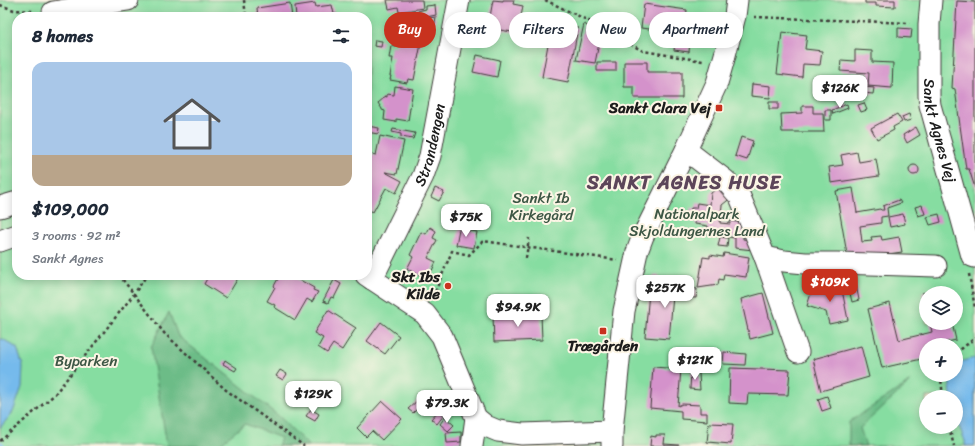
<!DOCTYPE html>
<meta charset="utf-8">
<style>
:root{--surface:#fff;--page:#f2f2f3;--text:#1f2937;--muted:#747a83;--accent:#c8321e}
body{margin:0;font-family:Sriracha,sans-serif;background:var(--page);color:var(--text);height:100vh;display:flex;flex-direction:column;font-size:15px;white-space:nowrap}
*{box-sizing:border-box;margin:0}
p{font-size:13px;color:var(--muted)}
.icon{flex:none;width:22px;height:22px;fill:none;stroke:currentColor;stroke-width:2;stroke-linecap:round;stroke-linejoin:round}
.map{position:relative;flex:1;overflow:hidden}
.side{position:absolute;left:12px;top:12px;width:360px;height:268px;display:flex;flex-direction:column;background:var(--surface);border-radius:16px;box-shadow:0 2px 10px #0003}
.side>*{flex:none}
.hud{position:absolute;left:384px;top:12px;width:380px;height:36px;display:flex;gap:8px}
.tools{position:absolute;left:919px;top:286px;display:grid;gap:8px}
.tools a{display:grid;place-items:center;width:44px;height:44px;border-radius:50%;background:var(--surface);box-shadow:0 2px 10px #0003;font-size:20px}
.price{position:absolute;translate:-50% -34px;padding:0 9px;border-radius:8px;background:#fff;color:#222;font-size:13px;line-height:26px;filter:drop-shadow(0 1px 2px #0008)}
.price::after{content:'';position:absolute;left:50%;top:24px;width:12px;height:9px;margin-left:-6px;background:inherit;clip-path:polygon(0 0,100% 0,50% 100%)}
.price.active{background:var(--accent);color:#fff}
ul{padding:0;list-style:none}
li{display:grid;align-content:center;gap:8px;height:212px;padding:0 20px}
li span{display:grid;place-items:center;height:124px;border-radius:12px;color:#555}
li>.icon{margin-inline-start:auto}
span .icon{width:72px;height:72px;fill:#fffc;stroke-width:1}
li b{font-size:17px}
h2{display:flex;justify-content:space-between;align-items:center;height:48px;padding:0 20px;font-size:17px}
.pill{padding:0 14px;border-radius:18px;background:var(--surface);box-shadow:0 2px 10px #0003;font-size:14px;line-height:36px}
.pill.active{background:var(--accent);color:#fff}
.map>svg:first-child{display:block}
.green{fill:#86dda1;stroke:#517c5e;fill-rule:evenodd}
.forest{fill:#6cbc87;stroke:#446c52}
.water{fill:#75baec;stroke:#486b84}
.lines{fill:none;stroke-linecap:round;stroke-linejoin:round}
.stream{stroke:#75baec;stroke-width:5.5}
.building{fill:#d492cb}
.minor-casing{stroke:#3d3a37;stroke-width:23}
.path{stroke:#3d3a37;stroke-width:2.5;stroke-dasharray:3 3;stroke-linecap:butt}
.minor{stroke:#fff;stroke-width:21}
.poi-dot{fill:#c8321e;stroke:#fcf5e5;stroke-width:1.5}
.labels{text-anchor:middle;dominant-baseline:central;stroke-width:4;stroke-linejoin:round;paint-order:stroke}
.poi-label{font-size:15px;font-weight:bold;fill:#1c1c1c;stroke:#fcf5e5;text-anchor:end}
.street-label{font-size:15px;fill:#1c1c1c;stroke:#fcf5e5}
.park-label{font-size:15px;fill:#3c5644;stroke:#fcf5e5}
.district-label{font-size:19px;font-weight:bold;letter-spacing:1px;fill:#5c4559;stroke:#fcf5e5}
</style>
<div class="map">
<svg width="975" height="446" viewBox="0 0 975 446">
<rect width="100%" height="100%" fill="#fcf5e5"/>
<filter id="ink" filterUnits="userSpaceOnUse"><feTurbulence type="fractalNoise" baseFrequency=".025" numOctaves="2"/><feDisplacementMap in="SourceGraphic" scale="8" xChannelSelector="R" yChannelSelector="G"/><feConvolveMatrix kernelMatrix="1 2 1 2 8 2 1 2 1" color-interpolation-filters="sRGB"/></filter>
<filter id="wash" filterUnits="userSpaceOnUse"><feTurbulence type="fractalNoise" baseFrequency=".012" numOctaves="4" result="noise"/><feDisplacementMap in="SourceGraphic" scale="16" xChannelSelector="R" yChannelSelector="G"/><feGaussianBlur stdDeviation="0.9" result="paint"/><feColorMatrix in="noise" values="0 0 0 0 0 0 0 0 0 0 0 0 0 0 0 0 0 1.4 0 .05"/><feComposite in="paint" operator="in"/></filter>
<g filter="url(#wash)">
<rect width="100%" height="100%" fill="#f7e7cf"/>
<path class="green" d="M 0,0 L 975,0 L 975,446 L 0,446 ZM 17,17 L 367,17 L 367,275 L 17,275 ZM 926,293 L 956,293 L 956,323 L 926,323 ZM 926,345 L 956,345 L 956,375 L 926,375 ZM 926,397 L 956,397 L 956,427 L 926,427 Z"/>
<path class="forest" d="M 169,312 L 178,336 L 281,418 L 309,446 L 278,446 L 281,438 L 245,424 L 217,446 L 167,446 L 151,347 Z
M 911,381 L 860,428 L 866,446 L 849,446 L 849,422 Z"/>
<path class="water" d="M 0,339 L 3,339 L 17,348 L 23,366 L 22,387 L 13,412 L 0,428 Z
M 975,358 L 975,445 L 974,446 L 965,446 L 965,441 L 956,419 L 956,397 L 951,397 L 949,375 L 956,375 L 956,365 C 961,361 969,359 975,358 Z"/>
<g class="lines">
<path class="stream" d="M 1,444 L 2,446"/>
</g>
<g id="blocks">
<path class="building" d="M 387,0 L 422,0 L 423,8 L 399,12 L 398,7 L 389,9 Z
M 493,0 L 503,1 L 503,0 L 514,0 L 513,4 L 523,6 L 518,33 L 488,28 Z
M 865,0 L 895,0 L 895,7 L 876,6 L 876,3 L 865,3 Z
M 957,1 L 975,2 L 975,188 L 969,169 L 966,169 L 955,89 L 952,88 Z
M 290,3 L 292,17 L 258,17 L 257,8 Z
M 315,3 L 316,7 L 332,5 L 334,14 L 337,14 L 337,17 L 296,17 L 295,6 Z
M 644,4 L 687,10 L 684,34 L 681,34 L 680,41 L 690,42 L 689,52 L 674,50 L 675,42 L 674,42 L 675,32 L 641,28 Z
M 435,5 L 436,15 L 411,20 L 410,15 L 418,13 L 418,11 L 426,9 L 426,6 Z
M 436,17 L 434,28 L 419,25 L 420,19 Z
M 552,23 L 578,28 L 568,82 L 542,77 Z
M 584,24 L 601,33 L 595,63 L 576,60 Z
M 399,28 L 423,33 L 414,80 L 408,79 L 407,83 L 390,80 L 391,76 L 390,76 L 393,58 L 389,58 L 391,46 L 396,47 Z
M 898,28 L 912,29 L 911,38 L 898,37 Z
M 782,32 L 807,35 L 805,49 L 822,51 L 820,65 L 803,64 L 802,77 L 777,74 Z
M 375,40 L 382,41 L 381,47 L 374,46 Z
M 855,50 L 872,51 L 872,62 L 893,63 L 892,88 L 868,86 L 869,73 L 840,71 L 841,60 L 855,61 Z
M 477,55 L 500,60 L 497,77 L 473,72 Z
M 597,62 L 616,62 L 616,71 L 597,71 Z
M 624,62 L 647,62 L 647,72 L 682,72 L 682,98 L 634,98 L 634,87 L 624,87 Z
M 752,84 L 771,86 L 770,98 L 751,96 Z
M 395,86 L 413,89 L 408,121 L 396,119 L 396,122 L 384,120 L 385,111 L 382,110 L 382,109 L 378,103 L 384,98 L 384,96 L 387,97 L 387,94 L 394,95 Z
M 864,87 L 874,88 L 873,94 L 863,93 Z
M 769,102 L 778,102 L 778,109 L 769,109 Z
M 864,103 L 867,110 L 861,112 L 858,105 Z
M 847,104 L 848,108 L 833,114 L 832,110 Z
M 802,106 L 813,106 L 813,113 L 823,113 L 824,132 L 782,132 L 781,114 L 802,113 Z
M 825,110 L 831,110 L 831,120 L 825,120 Z
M 897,114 L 902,122 L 893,127 L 894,130 L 877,139 L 871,128 Z
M 909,114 L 911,120 L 904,122 L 902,117 Z
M 367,126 L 379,128 L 378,134 L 367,132 Z
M 916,127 L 920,135 L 907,143 L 903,135 Z
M 393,129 L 415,133 L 413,139 L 401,137 L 401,134 L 392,132 Z
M 380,136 L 404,141 L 397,174 L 385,172 L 402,181 L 396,193 L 386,188 L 373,212 L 367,209 L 367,153 L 376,155 Z
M 741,137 L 753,141 L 747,160 L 735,156 Z
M 857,152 L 859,162 L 876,159 L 879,176 L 831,183 L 829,167 L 843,165 L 841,155 Z
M909 170a5 5 0 1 1 10 0a5 5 0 1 1-10 0Z
M 721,185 L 732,197 L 722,205 L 720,223 L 730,224 L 730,221 L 743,223 L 744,226 L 743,239 L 750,240 L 753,250 L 735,248 L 735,238 L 707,234 L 708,226 L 695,224 L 695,219 L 689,218 L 691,208 L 696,208 L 697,203 L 710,205 L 711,193 Z
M 435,188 L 444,192 L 439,201 L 431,197 Z
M 853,188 L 857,213 L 880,209 L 881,210 L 884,210 L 883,206 L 899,200 L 901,203 L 887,208 L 888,216 L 881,217 L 881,223 L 860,226 L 862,242 L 872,241 L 871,237 L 881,236 L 882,240 L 899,237 L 902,252 L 848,260 L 836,191 Z
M 922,205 L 925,214 L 918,216 L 915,207 Z
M 903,214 L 905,224 L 890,227 L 888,217 Z
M 939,214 L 941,222 L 930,225 L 927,217 Z
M 430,227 L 436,231 L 433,238 L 437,240 L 428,258 L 436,262 L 428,279 L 407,269 L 413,257 L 410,255 L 421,232 L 426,234 Z
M 459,229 L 477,232 L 474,248 L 456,245 Z
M 720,237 L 728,238 L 727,247 L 718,246 Z
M 724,253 L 749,257 L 746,277 L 724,274 L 723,280 L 719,279 L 718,285 L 698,288 L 703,257 L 710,258 L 710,255 L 723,257 Z
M 854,274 L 859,300 L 852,302 L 846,276 Z
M 209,275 L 240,275 L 226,298 L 204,284 Z
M 280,275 L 293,276 L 314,288 L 313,290 L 318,292 L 312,302 L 307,299 L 295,320 L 274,307 L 275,305 L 267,301 L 275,287 L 274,286 Z
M 659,275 L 660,282 L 653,283 L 653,276 Z
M 334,280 L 341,284 L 334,298 L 331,297 L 328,303 L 323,301 Z
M 684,281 L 693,282 L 693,288 L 697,289 L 696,298 L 673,296 L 669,339 L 645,337 L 649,292 L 663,293 L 663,286 L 684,288 Z
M 841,285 L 848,320 L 829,324 L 826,312 L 807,306 L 813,287 L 821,290 L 821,289 Z
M 944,288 L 945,293 L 926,293 L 925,305 L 922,293 Z
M 763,293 L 773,333 L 750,339 L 741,299 Z
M 890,303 L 899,340 L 932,332 L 930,323 L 952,323 L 956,340 L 935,345 L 926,345 L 926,358 L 882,368 L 868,309 Z
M 328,310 L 356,328 L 342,350 L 333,344 L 327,353 L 318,347 L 323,338 L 314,333 Z
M 541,314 L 542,340 L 494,342 L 493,316 Z
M 381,322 L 399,336 L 385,354 L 367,341 Z
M 861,346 L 869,377 L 821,391 L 813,359 Z
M 724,352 L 746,354 L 745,365 L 723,364 Z
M 225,360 L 237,368 L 235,371 L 223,364 Z
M 653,367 L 681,369 L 678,406 L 682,404 L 700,405 L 700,413 L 707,413 L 707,421 L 681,419 L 681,411 L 650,408 Z
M 730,368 L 790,370 L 788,395 L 748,394 L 747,404 L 729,403 Z
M 280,370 L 287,374 L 283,380 L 276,376 Z
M 691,372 L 699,373 L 700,390 L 690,389 Z
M 323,394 L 329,399 L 325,404 L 319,398 Z
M 827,396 L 831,408 L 822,411 L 818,399 Z
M 418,400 L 422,404 L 413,413 L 408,409 Z
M 382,401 L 402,419 L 382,440 L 372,431 L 366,437 L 357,428 Z
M 311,409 L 319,414 L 315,421 L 306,416 Z
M 438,411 L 444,415 L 437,424 L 431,419 Z
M 445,417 L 454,425 L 448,431 L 440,424 Z
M 709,423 L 733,424 L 731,444 L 707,442 Z
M 461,432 L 461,442 L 447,443 L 446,433 Z
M 656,435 L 665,435 L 664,444 L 679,445 L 679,446 L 650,446 L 651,436 L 656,437 Z"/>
</g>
</g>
<g filter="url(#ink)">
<use href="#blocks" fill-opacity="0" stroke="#3d3a37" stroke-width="1"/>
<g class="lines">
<g class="minor-casing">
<g id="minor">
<path id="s1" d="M 931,0 L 929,24 L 929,96 L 930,105 L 972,256 L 975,257"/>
<path d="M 53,12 L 128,0"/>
<path d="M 686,150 L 725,180 L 740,197 L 765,257 L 784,261 L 805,263 L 837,263 L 936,266"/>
<path d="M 0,207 L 17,202"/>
<path d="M 0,241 L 17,235"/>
<path d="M 765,257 L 798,352"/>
<path d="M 366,275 L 425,314 L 442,336 L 476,418 L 486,426 L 498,431 L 522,434 L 612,431"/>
<path id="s2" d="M 372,279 L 423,176 L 430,156 L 459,0"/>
<path d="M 472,446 L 476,418"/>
<path d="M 612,446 L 612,431 L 624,311 L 637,252 L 643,236 L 686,150 L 717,83 L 725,55 L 735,16 L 737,0"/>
</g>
</g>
<path class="path" d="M 244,0 L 246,17
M 545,0 L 587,20 L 643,51 L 703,61
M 0,5 L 14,10 L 34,11
M 754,17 L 910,23
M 526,258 L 529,238
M 969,274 L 975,308
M 119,275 L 134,294 L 164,333 L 226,390 L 304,446
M 433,297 L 452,251 L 469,255 L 483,241 L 617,260
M 956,353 L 975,338
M 942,375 L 941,379 L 943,397
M 949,427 L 954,446
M 0,441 L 54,395 L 134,294 L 147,275"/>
<use href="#minor" class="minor"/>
</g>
</g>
<g class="poi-dot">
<rect x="715" y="104" width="8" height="8" rx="2"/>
<circle cx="448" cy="286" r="4"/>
<rect x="599" y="327" width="8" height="8" rx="2"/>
</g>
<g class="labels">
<g class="poi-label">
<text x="711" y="108">Sankt Clara Vej</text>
<text x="440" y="277">Skt Ibs<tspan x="440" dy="17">Kilde</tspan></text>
<text x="603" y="346" text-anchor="middle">Trægården</text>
</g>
<g class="street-label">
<text stroke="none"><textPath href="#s1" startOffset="132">Sankt Agnes Vej</textPath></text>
<text stroke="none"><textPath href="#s2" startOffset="147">Strandengen</textPath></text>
</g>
<g class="park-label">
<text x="541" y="198">Sankt Ib<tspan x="541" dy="17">Kirkegård</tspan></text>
<text x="697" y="214">Nationalpark<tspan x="697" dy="17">Skjoldungernes Land</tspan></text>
<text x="86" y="361">Byparken</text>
</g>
<g class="district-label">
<text x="684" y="182">SANKT AGNES HUSE</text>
</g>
</g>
</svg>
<div class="tools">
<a><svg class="icon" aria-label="layers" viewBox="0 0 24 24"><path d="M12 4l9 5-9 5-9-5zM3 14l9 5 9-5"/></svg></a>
<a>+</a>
<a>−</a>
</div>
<b class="price" style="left:840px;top:109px">$126K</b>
<b class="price" style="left:466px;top:238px">$75K</b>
<b class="price active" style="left:830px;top:303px">$109K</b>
<b class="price" style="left:665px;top:309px">$257K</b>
<b class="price" style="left:518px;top:328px">$94.9K</b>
<b class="price" style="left:695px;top:381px">$121K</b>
<b class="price" style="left:313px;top:415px">$129K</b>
<b class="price" style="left:447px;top:424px">$79.3K</b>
<div class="hud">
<a class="pill active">Buy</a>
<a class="pill">Rent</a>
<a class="pill">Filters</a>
<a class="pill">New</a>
<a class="pill">Apartment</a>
</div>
<section class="side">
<h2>8 homes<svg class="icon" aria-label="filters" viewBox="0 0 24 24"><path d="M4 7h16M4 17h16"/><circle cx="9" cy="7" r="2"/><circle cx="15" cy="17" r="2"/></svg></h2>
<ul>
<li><span style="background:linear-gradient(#a9c7e8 75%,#b9a48a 0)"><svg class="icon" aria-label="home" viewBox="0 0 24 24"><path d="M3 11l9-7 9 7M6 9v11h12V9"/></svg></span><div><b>$109,000</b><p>3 rooms · 92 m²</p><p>Sankt Agnes</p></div></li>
</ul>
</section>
</div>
